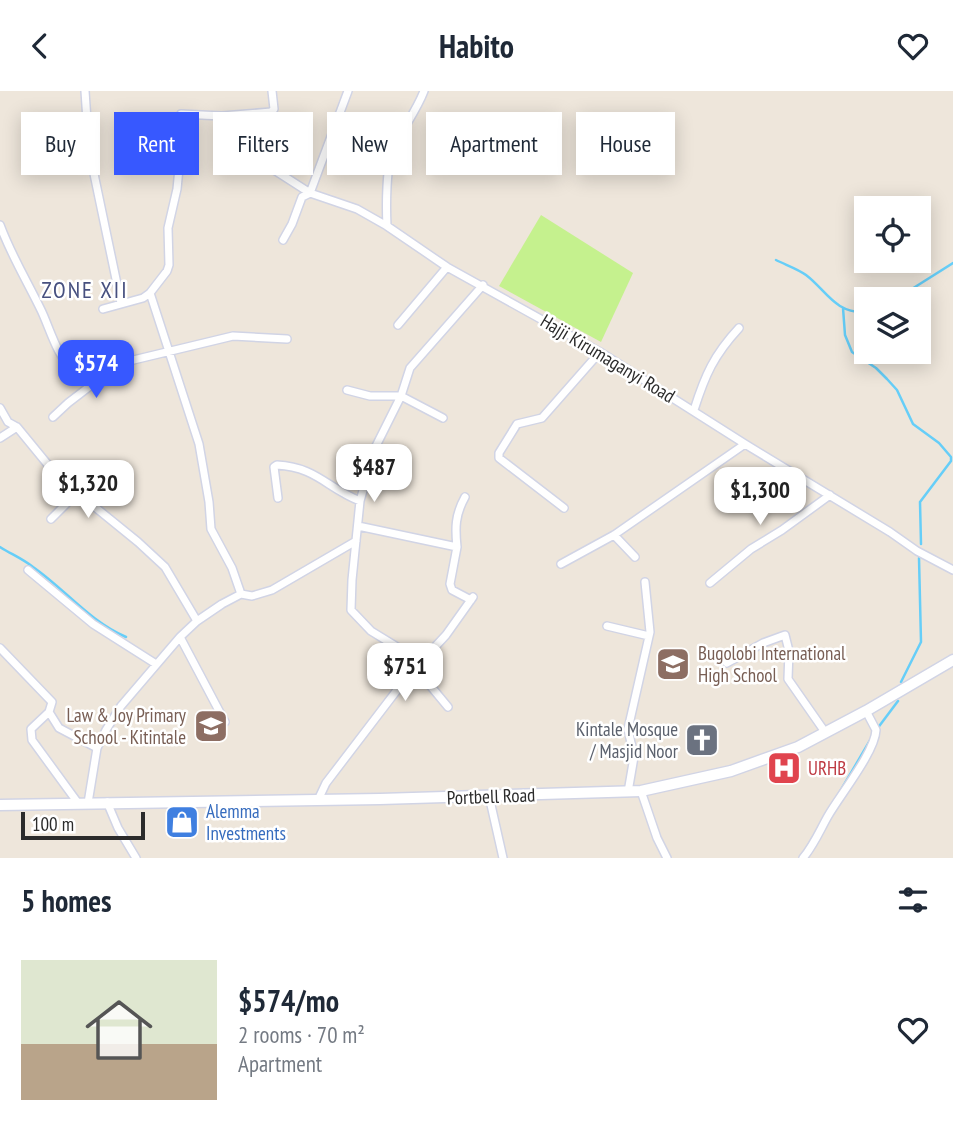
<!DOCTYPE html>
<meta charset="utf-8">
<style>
:root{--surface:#fff;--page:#f6f6f7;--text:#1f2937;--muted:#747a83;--line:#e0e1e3;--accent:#3758ff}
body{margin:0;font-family:"PT Sans Narrow",sans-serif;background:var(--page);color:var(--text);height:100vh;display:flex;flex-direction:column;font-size:26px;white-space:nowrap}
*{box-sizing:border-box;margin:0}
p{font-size:23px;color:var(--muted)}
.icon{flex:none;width:38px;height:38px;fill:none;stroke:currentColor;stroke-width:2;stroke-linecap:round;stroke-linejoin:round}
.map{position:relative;height:767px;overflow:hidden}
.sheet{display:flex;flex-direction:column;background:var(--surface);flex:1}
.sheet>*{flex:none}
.guide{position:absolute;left:21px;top:21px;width:912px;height:63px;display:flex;gap:14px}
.fabs{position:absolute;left:854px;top:105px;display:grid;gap:14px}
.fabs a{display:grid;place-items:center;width:77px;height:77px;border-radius:0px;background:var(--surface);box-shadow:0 4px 18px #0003;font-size:35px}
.scale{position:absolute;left:21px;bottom:18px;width:124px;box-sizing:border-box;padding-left:7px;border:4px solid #2b2b2b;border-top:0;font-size:19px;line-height:24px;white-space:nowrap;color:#2b2b2b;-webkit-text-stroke:5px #fff;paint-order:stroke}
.price{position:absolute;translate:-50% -60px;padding:0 16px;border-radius:14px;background:#fff;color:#222;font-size:23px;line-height:46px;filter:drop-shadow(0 2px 4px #0008)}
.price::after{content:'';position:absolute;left:50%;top:42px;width:21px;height:16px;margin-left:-10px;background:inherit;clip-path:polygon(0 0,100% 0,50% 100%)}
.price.current{background:var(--accent);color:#fff}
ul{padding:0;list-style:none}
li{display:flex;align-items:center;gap:21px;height:175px;padding:0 21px}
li+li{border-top:2px solid var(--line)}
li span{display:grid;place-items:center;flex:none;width:196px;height:140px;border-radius:0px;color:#555}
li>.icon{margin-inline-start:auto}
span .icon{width:84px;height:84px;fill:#fffc;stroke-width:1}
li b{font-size:30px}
h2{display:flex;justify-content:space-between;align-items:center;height:84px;padding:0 21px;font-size:30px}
.tag{padding:0 24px;border-radius:0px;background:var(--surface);box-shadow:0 4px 18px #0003;font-size:24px;line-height:63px}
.tag.current{background:var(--accent);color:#fff}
header{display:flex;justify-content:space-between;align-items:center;height:91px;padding:0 21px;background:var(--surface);font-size:32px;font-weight:700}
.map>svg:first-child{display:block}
.pitch{fill:#c5f18e}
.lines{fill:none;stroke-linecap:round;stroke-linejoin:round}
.stream{stroke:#66cef8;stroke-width:2.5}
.minor-casing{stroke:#d1d4e5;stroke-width:10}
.secondary-casing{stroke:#d1d4e5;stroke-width:13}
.minor{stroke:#fff;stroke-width:7}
.secondary{stroke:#fff;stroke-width:10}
.labels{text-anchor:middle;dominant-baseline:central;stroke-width:5;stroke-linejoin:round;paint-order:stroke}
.street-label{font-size:19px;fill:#2b2b2b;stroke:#fff}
.education-label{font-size:19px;fill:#785e54;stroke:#fff;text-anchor:start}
.worship-label{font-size:19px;fill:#5b616d;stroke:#fff;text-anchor:end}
.health-label{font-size:19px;fill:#be3a42;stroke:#fff;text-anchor:start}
.shop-label{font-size:19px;fill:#366cbe;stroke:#fff;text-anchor:start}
.quarter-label{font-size:23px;letter-spacing:2px;fill:#47507f;stroke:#fff}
</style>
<header><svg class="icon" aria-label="back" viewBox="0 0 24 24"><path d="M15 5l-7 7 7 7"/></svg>Habito<svg class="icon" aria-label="heart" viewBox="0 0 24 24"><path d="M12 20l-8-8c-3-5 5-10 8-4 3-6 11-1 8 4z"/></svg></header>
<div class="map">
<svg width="953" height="767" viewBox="0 0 953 767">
<rect width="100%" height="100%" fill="#eee6db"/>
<path class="pitch" d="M 541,124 L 633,182 L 601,251 L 499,195 Z"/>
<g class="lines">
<path class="stream" d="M 776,169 C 786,174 798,178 806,184 C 826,199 835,223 866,221
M 896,208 L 953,172
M 843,217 L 845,244 L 852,261 L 876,277 L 887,288 L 897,299 L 913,333 L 939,352 L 951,366 L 951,370 L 920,411 L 921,453
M 0,456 C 11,463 23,468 33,476 C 66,499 89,530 126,546
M 901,591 L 921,551 L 919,467
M 877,638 L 898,610
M 838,704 L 872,646
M 806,758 L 815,743"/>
<g class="minor-casing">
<path id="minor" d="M 85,0 L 89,59 L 121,212
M 49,58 L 87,47
M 153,69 L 179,71
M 255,74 L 268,75 L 310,102 L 357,118 L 387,135 L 447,176 L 600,261 L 745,353 L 890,441 L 917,460 L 953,479
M 0,134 C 11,164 27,190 41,219 C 49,235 58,269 73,277 L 121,272 L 233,245 L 287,248
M 387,135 C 386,116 386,75 393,58 C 402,38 416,21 424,0
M 283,149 L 292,133 L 302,106 L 310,102 L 348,0
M 103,218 L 143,207 L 150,202
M 398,234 L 447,176
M 347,299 L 370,305 L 401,305 L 443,327
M 0,317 L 8,331 L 17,336 L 58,386 L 138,451 L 165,476 L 197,530
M 694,319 C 705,284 714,264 739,237
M 53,326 L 68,312 L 120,272
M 0,347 L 17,336
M 278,407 L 274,376 L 277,374 C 316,376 327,397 360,410
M 564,417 L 499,367 L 499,362 L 517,333 L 542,327 L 600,261
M 51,428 L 76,403
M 358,435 L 457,456 L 450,493 L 452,499 L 471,509
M 614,444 L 635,466
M 457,456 C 455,437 455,424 465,406
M 561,473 L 614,444 L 745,353
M 28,479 L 93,533 L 156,573
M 710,492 L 751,458 L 782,439 L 830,404
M 241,503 L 232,477 L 211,438 L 209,411 L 199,353 L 150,202 L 167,180 L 169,174 L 168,137 L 177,98 L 183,36 L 179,33 L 181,23 L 222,25 L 271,21 L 274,18 L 272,0
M 607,535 L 649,545
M 180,546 L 225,631
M 0,557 L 52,611 L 49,621 L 31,638 L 32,649 L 78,712
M 727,572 L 763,552 L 785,544 L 789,560 L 788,588 L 825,641
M 448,616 L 419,581 L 420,570 L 371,540 L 351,519 L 352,489 L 360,410 L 375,357 L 401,305 L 410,277 L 483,194
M 49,621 L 59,637 L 97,657
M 641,700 L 657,747 L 667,767
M 628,701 L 634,666 L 628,638 L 650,541 L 645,491
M 489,705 L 503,767
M 318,709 L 326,692 L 407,586 L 446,544 L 473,506
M 107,711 L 118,737 L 136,767
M 88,712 L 97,657 L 106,639 L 121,615 L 180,546 L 197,530 L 222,513 L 241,503 L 252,505 L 272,499 L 356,450
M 803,767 C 814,754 820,739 828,725 C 840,704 875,661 876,639 L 866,620"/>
</g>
<g class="secondary-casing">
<path id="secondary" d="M 0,714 L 380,708 L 641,700 L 731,680 L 798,656 L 866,620 L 953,569"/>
</g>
<use href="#minor" class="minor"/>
<use href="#secondary" class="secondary"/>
</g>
<defs>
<g id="school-square" transform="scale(1.75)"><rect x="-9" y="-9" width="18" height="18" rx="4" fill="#8d6e63" stroke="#fff"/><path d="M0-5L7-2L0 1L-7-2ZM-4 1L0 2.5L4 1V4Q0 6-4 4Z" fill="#fff"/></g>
<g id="church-square" transform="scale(1.75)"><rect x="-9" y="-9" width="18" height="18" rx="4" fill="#6b7280" stroke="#fff"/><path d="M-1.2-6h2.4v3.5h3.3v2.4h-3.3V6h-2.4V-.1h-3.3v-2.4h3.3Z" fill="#fff"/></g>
<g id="hospital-square" transform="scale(1.75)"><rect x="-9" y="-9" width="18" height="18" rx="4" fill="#e0444e" stroke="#fff"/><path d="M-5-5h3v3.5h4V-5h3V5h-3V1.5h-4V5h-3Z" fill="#fff"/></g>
<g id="shop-square" transform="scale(1.75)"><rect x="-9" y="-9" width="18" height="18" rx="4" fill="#3f7fe0" stroke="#fff"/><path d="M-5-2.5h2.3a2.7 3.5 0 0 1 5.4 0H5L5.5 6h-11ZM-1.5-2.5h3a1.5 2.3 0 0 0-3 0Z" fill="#fff"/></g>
</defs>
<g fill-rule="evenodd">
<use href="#school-square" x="673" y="573"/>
<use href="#school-square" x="211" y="635"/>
<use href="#church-square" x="702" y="649"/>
<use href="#hospital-square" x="784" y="677"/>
<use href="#shop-square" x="182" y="731"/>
</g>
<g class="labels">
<g class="street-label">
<text transform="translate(608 267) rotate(31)">Hajji Kirumaganyi Road</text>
<text transform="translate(491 705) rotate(-2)">Portbell Road</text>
</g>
<g class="education-label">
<text x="698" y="562">Bugolobi International<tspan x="698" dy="22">High School</tspan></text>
<text x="186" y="624" text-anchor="end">Law &amp; Joy Primary<tspan x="186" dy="22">School - Kitintale</tspan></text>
</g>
<g class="worship-label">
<text x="678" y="638">Kintale Mosque<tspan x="678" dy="22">/ Masjid Noor</tspan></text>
</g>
<g class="health-label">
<text x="808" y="677">URHB</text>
</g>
<g class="shop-label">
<text x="206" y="720">Alemma<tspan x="206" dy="22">Investments</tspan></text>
</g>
<g class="quarter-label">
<text x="85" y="198">ZONE XII</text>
</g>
</g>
</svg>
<div class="fabs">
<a><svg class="icon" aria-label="locate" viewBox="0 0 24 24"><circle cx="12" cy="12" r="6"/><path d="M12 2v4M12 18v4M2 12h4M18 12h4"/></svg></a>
<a><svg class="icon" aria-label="layers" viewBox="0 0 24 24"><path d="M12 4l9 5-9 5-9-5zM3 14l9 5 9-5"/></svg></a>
</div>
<div class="scale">100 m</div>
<b class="price current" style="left:96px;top:309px">$574</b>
<b class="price" style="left:374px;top:413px">$487</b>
<b class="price" style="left:88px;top:429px">$1,320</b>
<b class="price" style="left:760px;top:436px">$1,300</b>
<b class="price" style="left:405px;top:612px">$751</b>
<div class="guide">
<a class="tag">Buy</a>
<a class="tag current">Rent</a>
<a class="tag">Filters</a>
<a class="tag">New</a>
<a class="tag">Apartment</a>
<a class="tag">House</a>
</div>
</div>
<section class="sheet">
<h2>5 homes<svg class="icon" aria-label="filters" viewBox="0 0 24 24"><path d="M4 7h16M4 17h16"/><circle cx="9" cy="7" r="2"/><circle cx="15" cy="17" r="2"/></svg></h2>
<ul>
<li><span style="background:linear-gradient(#dfe7d0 60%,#b9a48a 0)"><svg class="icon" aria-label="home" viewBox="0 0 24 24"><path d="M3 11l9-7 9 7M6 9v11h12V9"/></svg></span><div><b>$574/mo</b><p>2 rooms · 70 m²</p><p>Apartment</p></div><svg class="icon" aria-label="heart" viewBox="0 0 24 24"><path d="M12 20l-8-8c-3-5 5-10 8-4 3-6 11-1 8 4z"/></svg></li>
</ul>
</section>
